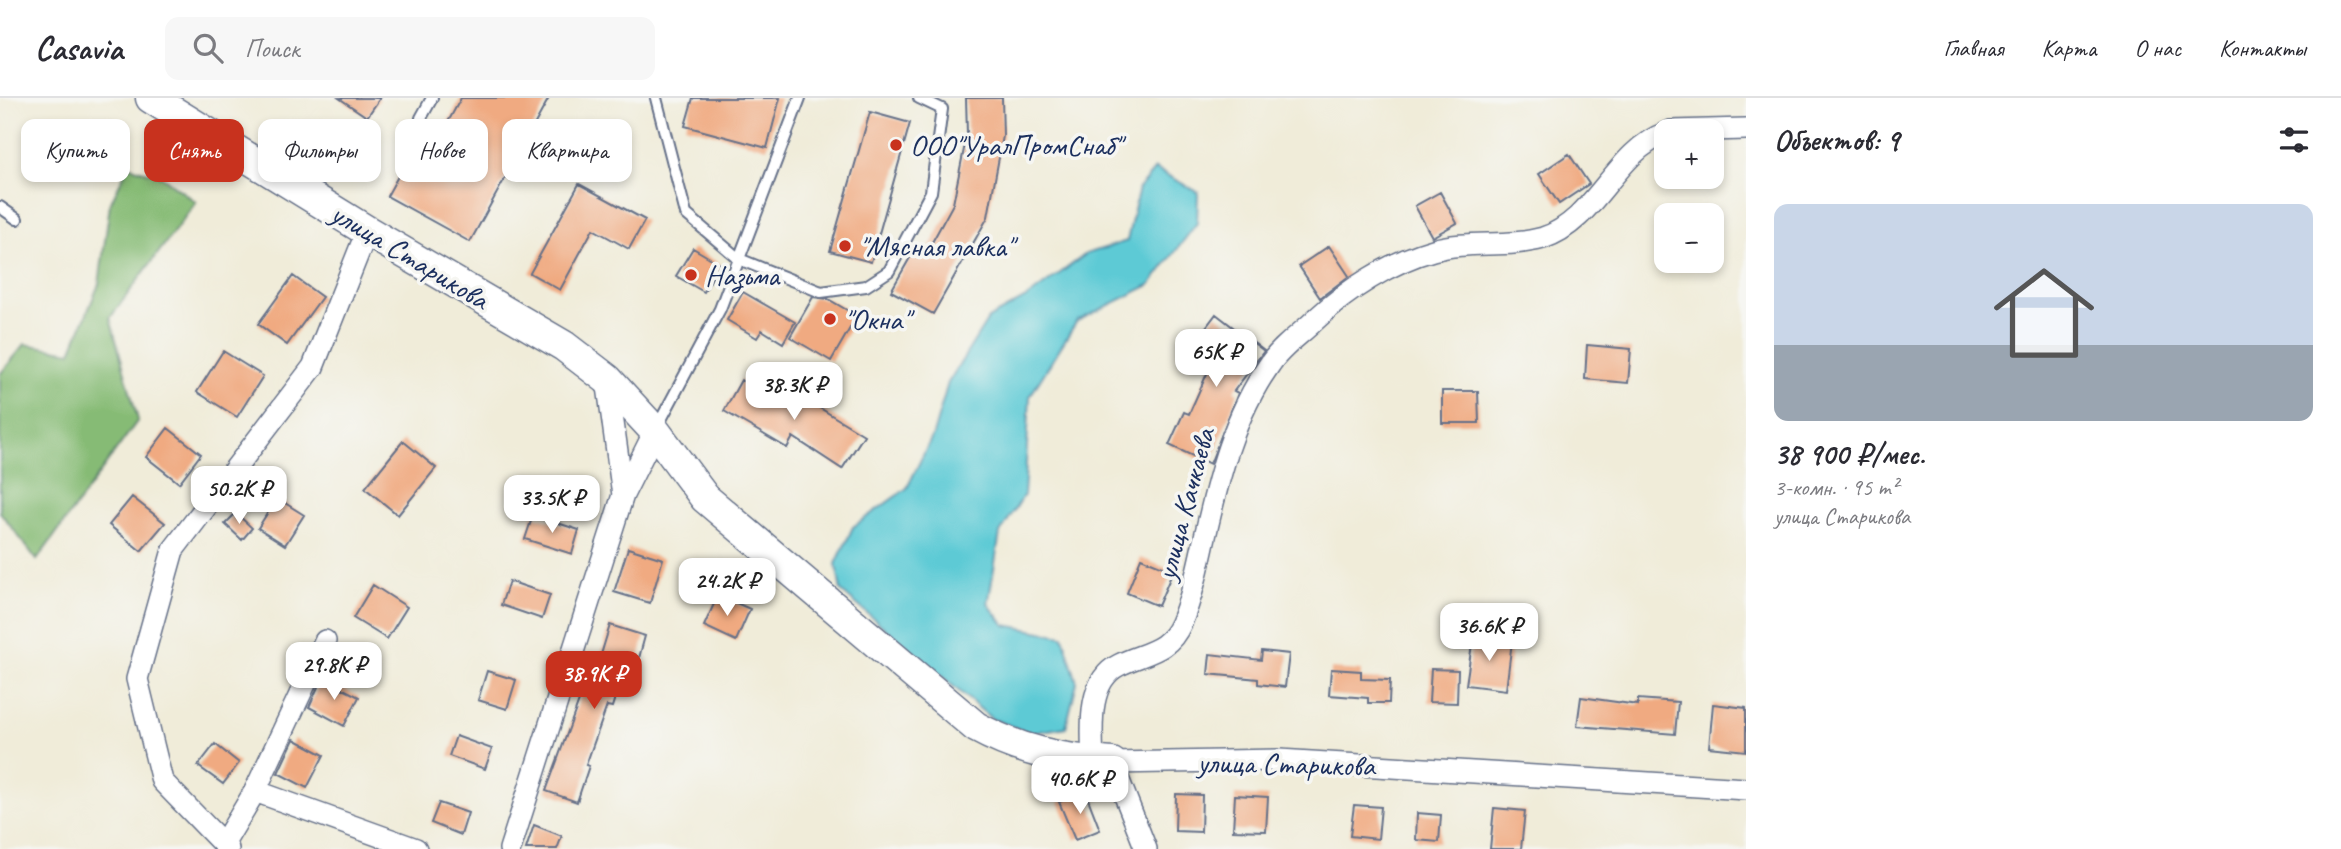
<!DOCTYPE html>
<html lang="ru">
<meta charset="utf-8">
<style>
:root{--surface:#fff;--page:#f7f7f7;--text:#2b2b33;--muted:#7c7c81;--line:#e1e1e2;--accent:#c8321e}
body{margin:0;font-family:Caveat,sans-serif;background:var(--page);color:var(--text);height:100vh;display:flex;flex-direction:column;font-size:26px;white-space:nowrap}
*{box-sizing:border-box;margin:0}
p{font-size:23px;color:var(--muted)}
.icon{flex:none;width:38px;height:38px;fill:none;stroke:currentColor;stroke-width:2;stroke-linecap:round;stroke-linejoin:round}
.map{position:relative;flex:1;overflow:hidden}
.side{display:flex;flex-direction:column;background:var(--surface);width:595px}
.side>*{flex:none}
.top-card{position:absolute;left:21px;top:21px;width:665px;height:63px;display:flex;gap:14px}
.buttons{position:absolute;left:1654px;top:21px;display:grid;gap:14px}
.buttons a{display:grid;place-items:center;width:70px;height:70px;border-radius:14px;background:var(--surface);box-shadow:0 4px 10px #0003;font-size:35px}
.price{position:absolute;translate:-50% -60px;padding:0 16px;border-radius:14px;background:#fff;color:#222;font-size:23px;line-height:46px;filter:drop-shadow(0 2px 4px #0008)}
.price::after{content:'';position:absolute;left:50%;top:42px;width:21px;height:16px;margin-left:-10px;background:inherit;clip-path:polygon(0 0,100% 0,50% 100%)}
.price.active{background:var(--accent);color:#fff}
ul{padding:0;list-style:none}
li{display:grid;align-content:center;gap:14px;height:371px;padding:0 28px}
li+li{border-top:2px solid var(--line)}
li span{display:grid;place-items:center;height:217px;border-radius:14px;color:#555}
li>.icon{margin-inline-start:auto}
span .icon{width:126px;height:126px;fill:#fffc;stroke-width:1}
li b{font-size:30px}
h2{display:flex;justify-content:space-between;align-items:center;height:84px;padding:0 28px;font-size:30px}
.chip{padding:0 24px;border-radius:14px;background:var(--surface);box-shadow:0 4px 10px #0003;font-size:24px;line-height:63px}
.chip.active{background:var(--accent);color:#fff}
header{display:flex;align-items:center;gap:42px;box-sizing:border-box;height:98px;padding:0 35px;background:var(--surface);border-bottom:2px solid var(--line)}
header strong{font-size:33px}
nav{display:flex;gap:38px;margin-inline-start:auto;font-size:24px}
.search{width:490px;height:63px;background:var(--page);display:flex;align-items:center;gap:18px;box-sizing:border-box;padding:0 24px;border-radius:14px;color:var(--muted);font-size:26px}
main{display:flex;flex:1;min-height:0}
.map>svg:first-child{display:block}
.forest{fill:#86bb75;stroke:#50756a;stroke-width:2}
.water{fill:#5dcad5;stroke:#3c7c9a;stroke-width:2}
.building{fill:#f0aa81}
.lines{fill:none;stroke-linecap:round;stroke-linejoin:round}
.lane-casing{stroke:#667189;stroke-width:14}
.street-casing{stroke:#667189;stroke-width:24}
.secondary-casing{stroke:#667189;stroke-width:33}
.lane{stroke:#fff;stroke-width:10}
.street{stroke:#fff;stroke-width:21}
.secondary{stroke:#fff;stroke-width:30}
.poi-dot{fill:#c8321e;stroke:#f6f6f2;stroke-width:2.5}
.labels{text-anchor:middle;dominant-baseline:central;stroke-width:7;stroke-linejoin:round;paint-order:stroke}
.poi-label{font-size:30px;fill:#1b2f5e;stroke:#f6f6f2;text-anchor:start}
.street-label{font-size:30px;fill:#1b2f5e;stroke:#f6f6f2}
</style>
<header>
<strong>Casavia</strong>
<div class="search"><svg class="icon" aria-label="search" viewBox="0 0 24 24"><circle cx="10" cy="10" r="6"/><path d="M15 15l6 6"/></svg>Поиск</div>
<nav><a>Главная</a><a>Карта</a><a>О нас</a><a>Контакты</a></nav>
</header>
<main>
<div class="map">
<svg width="1746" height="751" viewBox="0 0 1746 751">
<rect width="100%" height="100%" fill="#f6f6f2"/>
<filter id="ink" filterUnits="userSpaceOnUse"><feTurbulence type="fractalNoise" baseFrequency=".0143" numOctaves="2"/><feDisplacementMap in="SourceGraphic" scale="14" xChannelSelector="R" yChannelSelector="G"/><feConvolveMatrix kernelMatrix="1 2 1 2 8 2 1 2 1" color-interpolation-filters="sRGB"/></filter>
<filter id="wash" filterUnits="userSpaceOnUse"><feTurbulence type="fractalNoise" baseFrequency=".00686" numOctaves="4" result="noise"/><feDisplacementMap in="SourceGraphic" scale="28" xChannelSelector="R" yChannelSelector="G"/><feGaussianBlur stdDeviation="1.57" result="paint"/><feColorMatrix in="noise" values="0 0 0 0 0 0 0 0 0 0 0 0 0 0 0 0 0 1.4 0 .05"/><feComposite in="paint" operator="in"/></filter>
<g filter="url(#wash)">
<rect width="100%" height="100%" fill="#f0ecd9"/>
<path class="forest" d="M 128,68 L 161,78 L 196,104 L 110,220 L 138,322 L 37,462 L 0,414 L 0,276 L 25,246 L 71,254 L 99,186 L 110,106 Z"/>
<path class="water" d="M 1155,71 L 1198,94 L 1197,125 L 1150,187 L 1077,223 L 1030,298 L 1024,397 L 1000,435 L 988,506 L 1005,527 L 1063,538 L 1077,584 L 1066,629 L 1030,635 L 992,621 L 841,493 L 836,466 L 853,429 L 907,390 L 933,337 L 948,285 L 988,221 L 1028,199 L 1086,156 L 1127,143 L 1139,90 Z"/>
<g id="blocks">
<path class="building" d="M 339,0 L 380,0 L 367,19 Z
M 461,0 L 549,0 L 470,144 L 387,98 L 413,51 L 429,59 Z
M 693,0 L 780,0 L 767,50 L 685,28 Z
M 966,0 L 1002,0 L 1003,38 L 988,119 L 933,216 L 891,193 L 915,151 L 925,157 L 953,106 L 967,36 Z
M 870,14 L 910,25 L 871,164 L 830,153 Z
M 1569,56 L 1589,86 L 1559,106 L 1539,76 Z
M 579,86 L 645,122 L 629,151 L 593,131 L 560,192 L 530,175 Z
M 1440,94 L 1457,125 L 1432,139 L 1415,108 Z
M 1329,148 L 1349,178 L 1320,200 L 1299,168 Z
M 693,150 L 720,166 L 704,194 L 676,178 Z
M 293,178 L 322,199 L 287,247 L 258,226 Z
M 743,194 L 795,224 L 783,245 L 762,232 L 757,240 L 727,222 Z
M 813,199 L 828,201 L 857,218 L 831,263 L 790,239 Z
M 1216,216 L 1264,253 L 1234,293 L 1238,295 L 1210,366 L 1169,347 L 1184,314 L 1189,316 L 1214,260 L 1194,245 Z
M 1587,247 L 1631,251 L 1628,285 L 1585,281 Z
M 223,253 L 263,278 L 237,319 L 197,294 Z
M 741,282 L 769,298 L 777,284 L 864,337 L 842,371 L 793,339 L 787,350 L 724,313 Z
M 1442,293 L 1478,293 L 1479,325 L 1442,325 Z
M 168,330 L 201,356 L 179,385 L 146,359 Z
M 403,343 L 436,370 L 398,417 L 365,390 Z
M 132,399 L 165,425 L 141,453 L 109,427 Z
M 277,400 L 304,417 L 285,447 L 258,430 Z
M 236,415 L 252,430 L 242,442 L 225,426 Z
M 533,417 L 579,432 L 572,456 L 525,441 Z
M 628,450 L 663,461 L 650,505 L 614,494 Z
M 1141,460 L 1173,473 L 1158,508 L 1127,495 Z
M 509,483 L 550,497 L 542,521 L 501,507 Z
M 373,487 L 407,509 L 387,541 L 353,520 Z
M 718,497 L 750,511 L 736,543 L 704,528 Z
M 610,527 L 645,538 L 636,571 L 625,568 L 612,609 L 607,608 L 586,667 L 589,668 L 577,704 L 546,693 L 587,581 L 593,583 Z
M 1473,539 L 1512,543 L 1506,592 L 1466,587 Z
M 1262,553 L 1289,556 L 1285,589 L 1258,586 L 1258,581 L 1208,576 L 1210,556 L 1261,562 Z
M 1331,571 L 1361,573 L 1361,581 L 1390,582 L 1389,605 L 1368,605 L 1368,600 L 1329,597 Z
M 1431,571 L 1458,572 L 1457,605 L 1429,604 Z
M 487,573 L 516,582 L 507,611 L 478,602 Z
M 322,580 L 359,599 L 344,628 L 309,609 Z
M 1581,599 L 1638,607 L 1638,601 L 1678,604 L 1675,636 L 1577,628 Z
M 1713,606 L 1746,610 L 1746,653 L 1709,649 Z
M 456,638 L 492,651 L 485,671 L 449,658 Z
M 294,641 L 324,657 L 307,690 L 278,675 Z
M 215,646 L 239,665 L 223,686 L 198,668 Z
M 1085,693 L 1100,732 L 1075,742 L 1059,704 Z
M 1176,696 L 1202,697 L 1201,734 L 1175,733 Z
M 1235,697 L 1268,699 L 1266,733 L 1233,732 Z
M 439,705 L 468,715 L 461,737 L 431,725 Z
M 1354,707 L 1381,709 L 1378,741 L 1350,738 Z
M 1494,710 L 1525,713 L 1521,751 L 1490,751 Z
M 1417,715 L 1441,717 L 1439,744 L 1416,742 Z
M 534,727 L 562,738 L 557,751 L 526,751 Z"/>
</g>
</g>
<g filter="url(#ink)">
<use href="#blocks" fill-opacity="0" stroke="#667189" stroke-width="2"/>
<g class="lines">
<g class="lane-casing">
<path id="lane" d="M 656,0 L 686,116 L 739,161 L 821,194 L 866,188 L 889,173 L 931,94 L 942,11 L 919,0
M 421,20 L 432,0
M 0,109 L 17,121
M 656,331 L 720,211 L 800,0"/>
</g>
<g class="street-casing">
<path id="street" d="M 1671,33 L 1746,31
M 607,281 L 623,397
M 1093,664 C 1092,634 1086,583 1119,567 C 1145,554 1168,555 1181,525 C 1192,499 1198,470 1204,443 C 1218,381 1233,318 1270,266 C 1281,249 1301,236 1315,222 C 1347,192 1390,164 1433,152 C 1468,142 1508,150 1543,140 C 1596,123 1615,53 1666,35
M 255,693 L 416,751
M 224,745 L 255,693 L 325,543
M 228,751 L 162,683 L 137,581 L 173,452 L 313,269 L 367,133
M 510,751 L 623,397 L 655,333
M 1146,751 L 1112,665 L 1279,662 L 1746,691"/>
</g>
<g class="secondary-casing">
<path id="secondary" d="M 151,0 L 367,133 L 564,248 L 607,281 L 655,333 L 705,400 L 976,629 C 1020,653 1063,662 1112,665"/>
</g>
<use href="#lane" class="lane"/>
<use href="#street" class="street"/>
<use href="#secondary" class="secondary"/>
</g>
</g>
<g class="poi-dot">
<circle cx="896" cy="47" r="7"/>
<circle cx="845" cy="148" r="7"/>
<circle cx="691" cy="177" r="7"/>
<circle cx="830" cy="221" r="7"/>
</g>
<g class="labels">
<g class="poi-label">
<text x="910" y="47">ООО"УралПромСнаб"</text>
<text x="859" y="148">"Мясная лавка"</text>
<text x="705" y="177">Назьма</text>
<text x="844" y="221">"Окна"</text>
</g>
<g class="street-label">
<text transform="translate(410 158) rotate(31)">улица Старикова</text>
<text transform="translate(1185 406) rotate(-75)">улица Качкаева</text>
<text transform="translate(1286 666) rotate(1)">улица Старикова</text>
</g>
</g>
</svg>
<div class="buttons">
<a>+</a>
<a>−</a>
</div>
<b class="price" style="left:1216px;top:291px">65K ₽</b>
<b class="price" style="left:794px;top:324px">38.3K ₽</b>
<b class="price" style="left:239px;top:428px">50.2K ₽</b>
<b class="price" style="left:552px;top:437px">33.5K ₽</b>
<b class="price" style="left:727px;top:520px">24.2K ₽</b>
<b class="price" style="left:1489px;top:565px">36.6K ₽</b>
<b class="price" style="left:334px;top:604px">29.8K ₽</b>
<b class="price active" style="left:594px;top:613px">38.9K ₽</b>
<b class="price" style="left:1080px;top:718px">40.6K ₽</b>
<div class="top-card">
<a class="chip">Купить</a>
<a class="chip active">Снять</a>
<a class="chip">Фильтры</a>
<a class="chip">Новое</a>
<a class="chip">Квартира</a>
</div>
</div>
<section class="side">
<h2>Объектов: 9<svg class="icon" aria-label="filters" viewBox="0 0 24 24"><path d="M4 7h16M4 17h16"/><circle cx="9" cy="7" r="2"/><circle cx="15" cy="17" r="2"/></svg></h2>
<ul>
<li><span style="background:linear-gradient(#c9d6e8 65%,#9aa5b1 0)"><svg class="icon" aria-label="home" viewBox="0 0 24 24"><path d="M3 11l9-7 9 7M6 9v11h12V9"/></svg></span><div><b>38 900 ₽/мес.</b><p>3-комн. · 95 m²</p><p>улица Старикова</p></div></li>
</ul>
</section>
</main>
